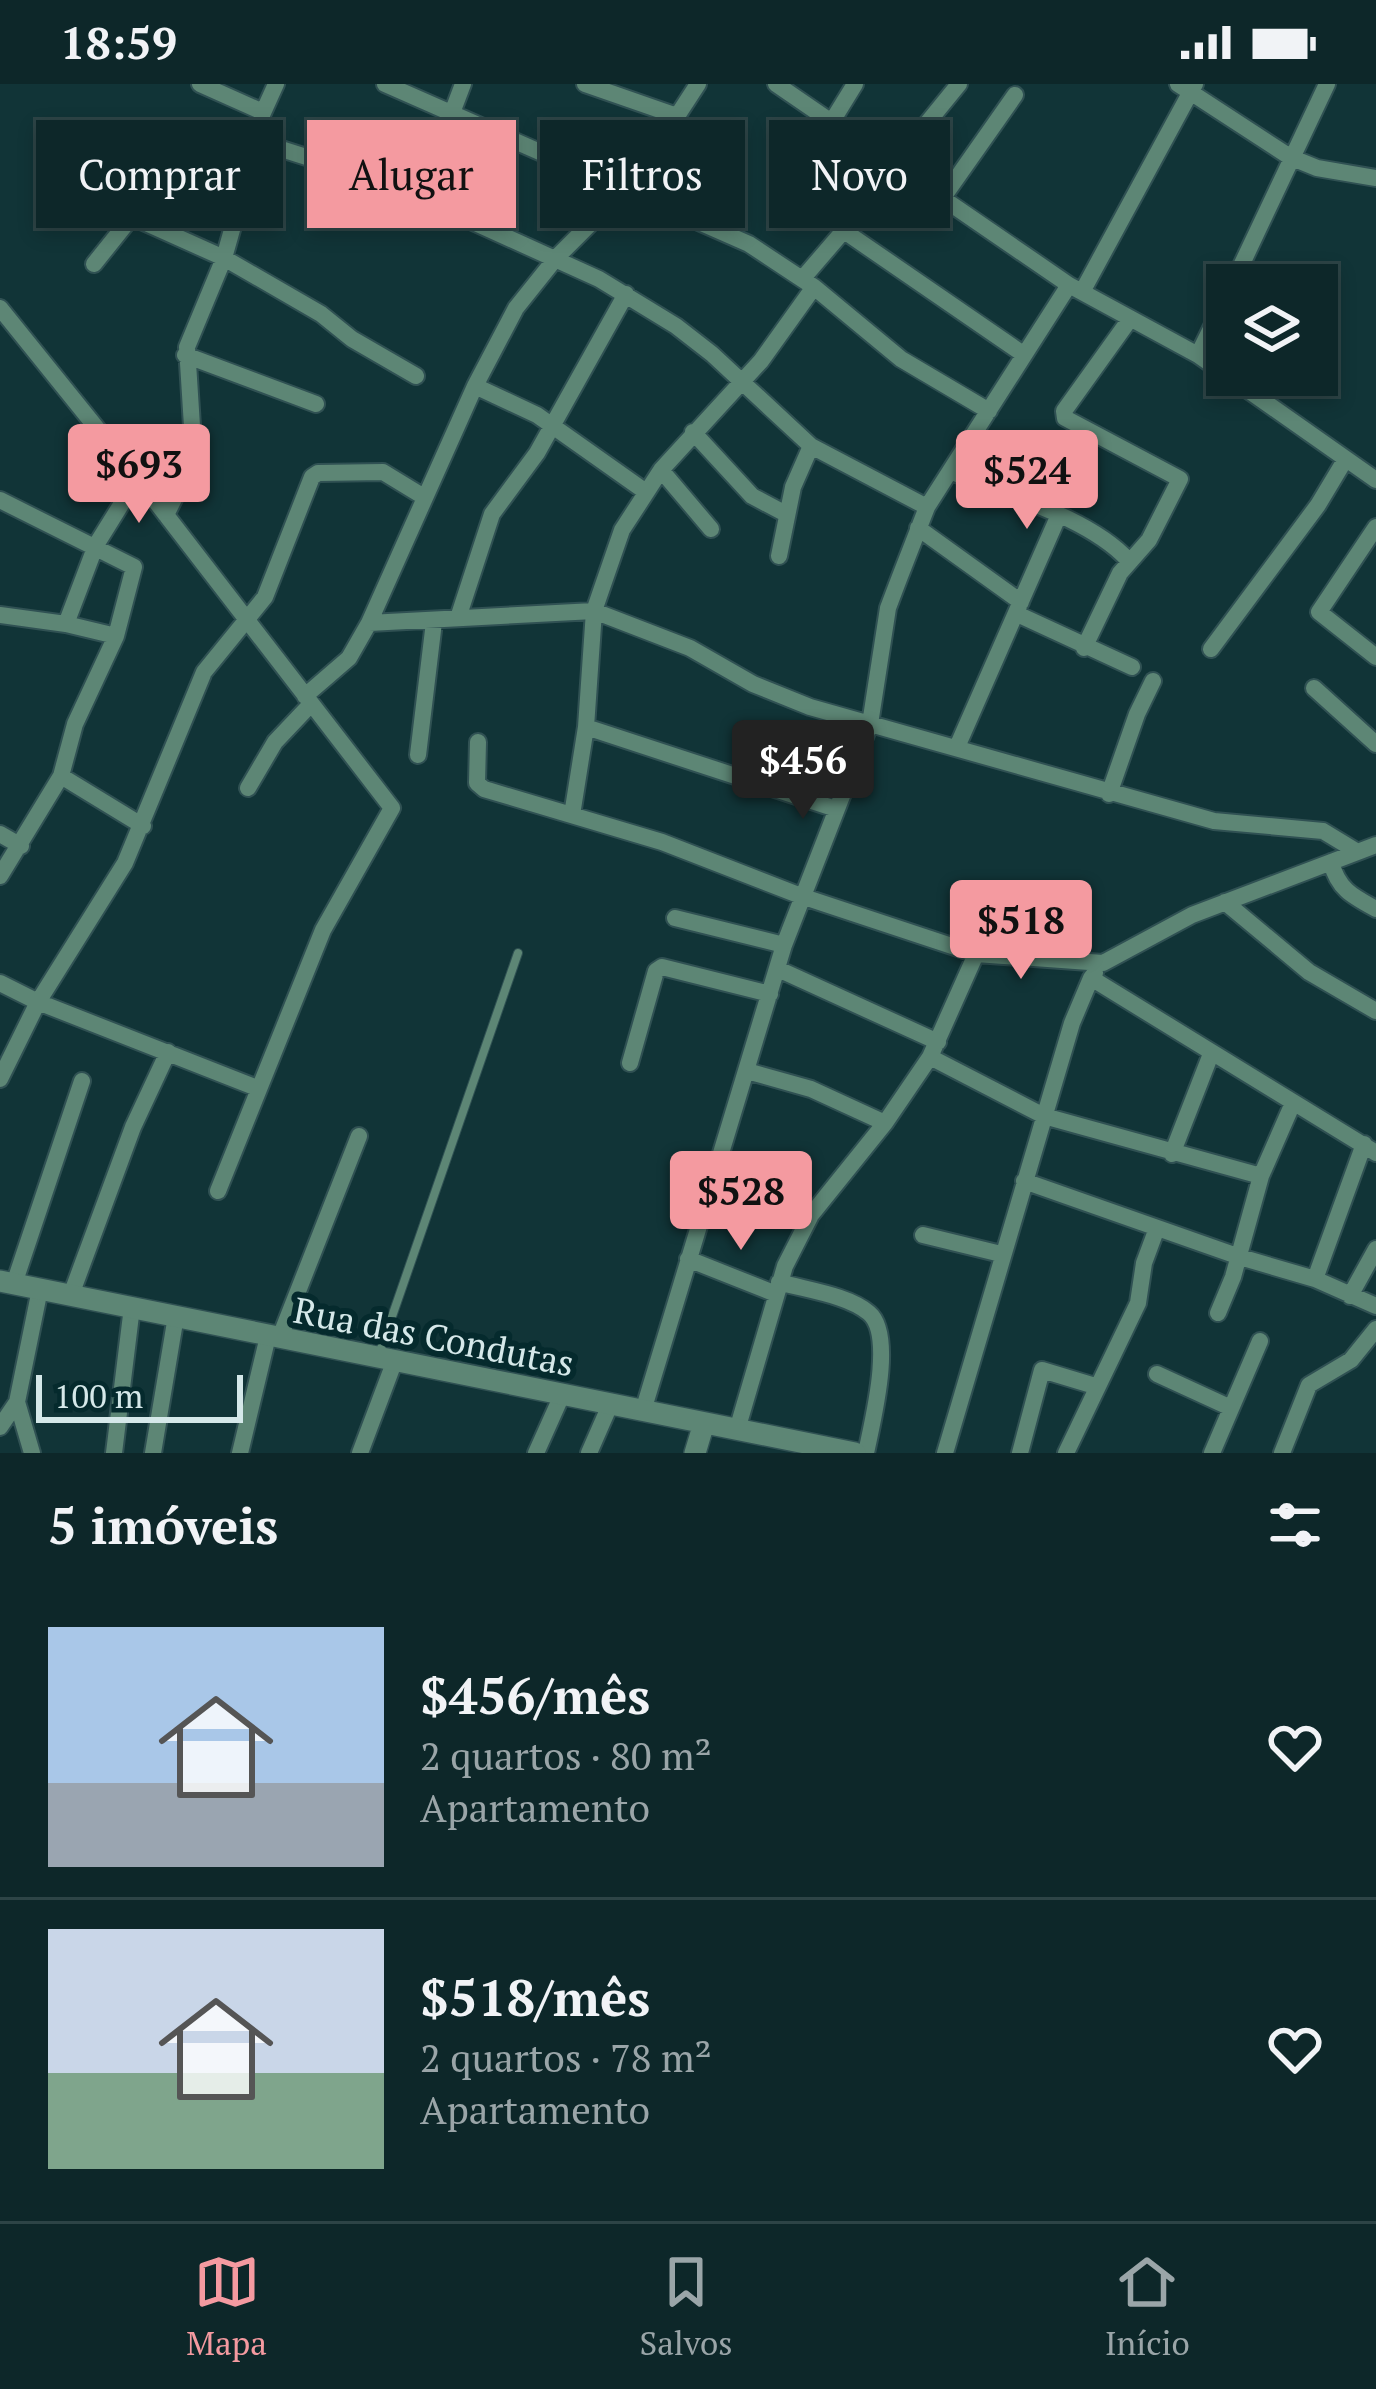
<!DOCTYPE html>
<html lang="pt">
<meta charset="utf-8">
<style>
:root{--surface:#0d2729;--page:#1b3335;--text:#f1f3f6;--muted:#9aa5a8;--line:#2d4446;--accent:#f49aa0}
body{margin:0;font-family:"PT Serif",serif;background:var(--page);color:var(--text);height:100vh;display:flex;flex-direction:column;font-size:45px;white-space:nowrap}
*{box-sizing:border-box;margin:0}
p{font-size:39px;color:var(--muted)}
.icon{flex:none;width:66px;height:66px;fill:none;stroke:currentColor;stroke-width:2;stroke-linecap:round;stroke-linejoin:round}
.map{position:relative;height:1369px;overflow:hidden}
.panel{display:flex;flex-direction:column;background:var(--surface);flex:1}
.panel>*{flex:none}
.top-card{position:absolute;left:36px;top:36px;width:1305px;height:108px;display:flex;gap:24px}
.controls{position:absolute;left:1206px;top:180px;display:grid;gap:24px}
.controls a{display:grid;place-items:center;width:132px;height:132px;border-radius:0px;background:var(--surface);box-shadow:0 6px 18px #0003,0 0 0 3px var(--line);font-size:60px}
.scale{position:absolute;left:36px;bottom:30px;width:207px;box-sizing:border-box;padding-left:12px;border:6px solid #d5e8e9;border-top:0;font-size:33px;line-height:42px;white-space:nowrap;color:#d5e8e9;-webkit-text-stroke:9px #052a2d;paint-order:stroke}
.price{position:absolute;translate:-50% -102px;padding:0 27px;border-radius:12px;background:var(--accent);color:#111;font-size:39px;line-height:78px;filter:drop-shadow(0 3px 6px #0008)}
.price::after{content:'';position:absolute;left:50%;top:72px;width:36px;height:27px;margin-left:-18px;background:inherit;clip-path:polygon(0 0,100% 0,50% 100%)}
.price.on{background:#222;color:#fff}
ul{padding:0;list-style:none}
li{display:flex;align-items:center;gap:36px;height:300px;padding:0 48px}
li+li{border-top:3px solid var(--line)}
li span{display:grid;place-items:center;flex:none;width:336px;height:240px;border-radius:0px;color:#555}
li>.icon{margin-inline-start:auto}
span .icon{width:144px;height:144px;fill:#fffc;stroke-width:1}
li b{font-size:51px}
h2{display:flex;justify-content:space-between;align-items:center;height:144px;padding:0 48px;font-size:51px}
.chip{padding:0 42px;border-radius:0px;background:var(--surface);box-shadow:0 6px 18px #0003,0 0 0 3px var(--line);font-size:42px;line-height:108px}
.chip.on{background:var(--accent);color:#111}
.status{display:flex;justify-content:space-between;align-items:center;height:84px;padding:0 60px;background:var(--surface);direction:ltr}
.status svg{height:33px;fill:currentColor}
.menu{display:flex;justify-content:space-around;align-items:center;height:168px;border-top:3px solid var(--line);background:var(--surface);font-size:33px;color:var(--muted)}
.menu a{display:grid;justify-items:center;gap:6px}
.menu .on{color:var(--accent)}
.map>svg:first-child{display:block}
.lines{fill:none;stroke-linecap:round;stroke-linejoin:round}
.service-casing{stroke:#305153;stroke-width:10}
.minor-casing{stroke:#305153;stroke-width:20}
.tertiary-casing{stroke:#305153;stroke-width:24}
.service{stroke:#5d8675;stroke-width:8}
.minor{stroke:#5d8675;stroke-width:16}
.tertiary{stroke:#5d8675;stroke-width:21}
.labels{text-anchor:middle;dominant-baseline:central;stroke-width:12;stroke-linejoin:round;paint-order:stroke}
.street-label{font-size:36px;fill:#d5e8e9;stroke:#052a2d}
</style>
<div class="status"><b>18:59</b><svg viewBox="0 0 49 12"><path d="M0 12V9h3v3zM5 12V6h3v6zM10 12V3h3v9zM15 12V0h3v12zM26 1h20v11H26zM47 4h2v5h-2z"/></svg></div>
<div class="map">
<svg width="1376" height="1369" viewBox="0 0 1376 1369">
<rect width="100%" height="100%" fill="#113437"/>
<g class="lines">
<g class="service-casing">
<path id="service" d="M 379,1270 L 518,869"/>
</g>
<g class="minor-casing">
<path id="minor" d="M 200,0 L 263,28
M 385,0 L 749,160 L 814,203 L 901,275 L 989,327
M 585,0 L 677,32
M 776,0 L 1069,201 L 1198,271 L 1376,396
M 1178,0 L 1290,73 L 1317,84 L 1376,94
M 452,29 L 463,0
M 831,39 L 855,0
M 250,55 L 385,98 L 599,195 L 676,242 L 712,270 L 811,362 L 927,423
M 893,81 L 959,0
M 942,115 L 1015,11
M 94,180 L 130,135 L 137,135 L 224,174 L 321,230 L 352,255 L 416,292
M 803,194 L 840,151 L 847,149 L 1023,270
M 1232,201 L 1327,0
M 1082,208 L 1195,0
M 0,224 L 153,414 L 392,724 L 323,846 L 218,1107
M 185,271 L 316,320
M 1198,271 L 1227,212
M 475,302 L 537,331 L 646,408
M 693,348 L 752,412 L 786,430
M 661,386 L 711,445
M 950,387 C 1003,410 1089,433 1128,476
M 0,416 L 134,483 L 116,552 L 75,640 L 61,692 L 0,792
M 166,431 L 189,385 L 193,358 L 187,263 L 224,174 L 237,128 L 243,73 L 276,0
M 1376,443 L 1319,528 L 1376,573
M 918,444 L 1021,518
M 779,472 L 793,403 L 811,362
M 1017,530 L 1132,583
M 0,531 L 66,540 L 116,552
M 458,534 L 492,430 L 537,369 L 626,210
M 369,539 L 594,527 L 690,564 L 753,600 L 810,623 L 1214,737 L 1323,747 L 1356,767
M 66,540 L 96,461 L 137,395
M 1084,564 L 1120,489 L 1149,456 L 1180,395 L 1065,334 L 1064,327 L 1130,235
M 1211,565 L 1318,421 L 1345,376
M 1314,604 L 1376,660
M 305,612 L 349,574 L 369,539 L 475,302 L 516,224 L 556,174 L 638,92 L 698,0
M 586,643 L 836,725
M 478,658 L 477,699 L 484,705 L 662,758 L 801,812 L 976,870 L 1103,879 L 1192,831 L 1376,761
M 957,663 L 1058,433
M 418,671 L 434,538
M 61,692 L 143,742
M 248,704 L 275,658 L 311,620
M 1109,710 L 1137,630 L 1153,597
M 572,731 L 586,643 L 594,527 L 622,446 L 661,386 L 761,277 L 814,203
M 0,750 L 21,762
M 1331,778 C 1338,805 1352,812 1376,825
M 1225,818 L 1309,888 L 1376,927
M 675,834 L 784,861
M 778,885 L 938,958
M 1095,889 L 1091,894 L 1376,1069
M 0,899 L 38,918 L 257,1004
M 930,973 L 1044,1032 L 1261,1092
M 630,979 L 656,887 L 662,883 L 770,910
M 747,987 L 811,1005 L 885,1039
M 0,995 L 38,918 L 125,779 L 204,588 L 265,513 L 312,393 L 318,389 L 383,388 L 424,413
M 1172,1070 L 1211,970
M 713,1087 L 811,1131
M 1024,1097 L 1240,1173 L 1315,1195 L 1376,1222
M 923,1151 L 1001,1170
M 688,1175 L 776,1210
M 1315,1195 L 1364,1060
M 779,1198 C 806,1206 848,1211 869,1229 C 895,1251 872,1339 866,1369
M 14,1200 L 82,997
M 71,1211 L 133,1043 L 168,968
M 1350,1212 L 1376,1165
M 1218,1229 L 1233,1193 L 1261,1092 L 1293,1019
M 280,1253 L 359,1052
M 1157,1290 L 1231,1324
M 643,1327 L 784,861 L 870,640 L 888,524 L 899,495 L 927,423 L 1069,201
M 0,1343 L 17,1318
M 737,1346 L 785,1182 L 811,1131 L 885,1039 L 930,973 L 976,870
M 32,1369 L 17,1318 L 40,1205
M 114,1369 L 132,1223
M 153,1369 L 176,1232
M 240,1369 L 268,1252
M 360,1369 L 395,1276
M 536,1369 L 562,1311
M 589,1369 L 610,1321
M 945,1369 L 1072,939 L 1091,894
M 1020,1369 L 1042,1286 L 1095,1302
M 1066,1369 L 1138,1219 L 1144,1179 L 1157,1144
M 1212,1369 L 1260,1257
M 1282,1369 L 1309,1301 L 1351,1276 L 1376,1245"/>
</g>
<g class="tertiary-casing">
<path id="tertiary" d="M 0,1197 L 855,1369
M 695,1369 L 704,1339"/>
</g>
<use href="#service" class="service"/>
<use href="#minor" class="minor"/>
<use href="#tertiary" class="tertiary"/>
</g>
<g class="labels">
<g class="street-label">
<text transform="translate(434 1252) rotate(11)">Rua das Condutas</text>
</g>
</g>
</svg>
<div class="controls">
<a><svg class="icon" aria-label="layers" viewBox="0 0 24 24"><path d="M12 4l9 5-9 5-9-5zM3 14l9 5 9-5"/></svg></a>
</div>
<div class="scale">100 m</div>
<b class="price" style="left:139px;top:442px">$693</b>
<b class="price" style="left:1027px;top:448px">$524</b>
<b class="price on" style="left:803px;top:738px">$456</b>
<b class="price" style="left:1021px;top:898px">$518</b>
<b class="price" style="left:741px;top:1169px">$528</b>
<div class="top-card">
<a class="chip">Comprar</a>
<a class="chip on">Alugar</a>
<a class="chip">Filtros</a>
<a class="chip">Novo</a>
</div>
</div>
<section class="panel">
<h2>5 imóveis<svg class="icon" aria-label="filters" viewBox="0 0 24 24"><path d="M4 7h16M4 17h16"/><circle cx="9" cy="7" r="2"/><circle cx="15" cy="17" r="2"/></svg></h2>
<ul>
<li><span style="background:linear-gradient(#a9c7e8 65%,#9aa5b1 0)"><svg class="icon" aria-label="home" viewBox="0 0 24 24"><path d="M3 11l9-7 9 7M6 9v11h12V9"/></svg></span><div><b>$456/mês</b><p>2 quartos · 80 m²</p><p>Apartamento</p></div><svg class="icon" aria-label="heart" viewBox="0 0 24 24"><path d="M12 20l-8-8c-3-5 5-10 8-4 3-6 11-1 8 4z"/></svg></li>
<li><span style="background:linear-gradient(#c9d6e8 60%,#7fa58c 0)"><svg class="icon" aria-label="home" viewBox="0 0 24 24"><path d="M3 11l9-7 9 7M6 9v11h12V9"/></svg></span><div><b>$518/mês</b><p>2 quartos · 78 m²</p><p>Apartamento</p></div><svg class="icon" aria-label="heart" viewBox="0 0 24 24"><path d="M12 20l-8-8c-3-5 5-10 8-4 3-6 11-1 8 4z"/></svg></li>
</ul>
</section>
<nav class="menu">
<a class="on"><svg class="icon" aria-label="map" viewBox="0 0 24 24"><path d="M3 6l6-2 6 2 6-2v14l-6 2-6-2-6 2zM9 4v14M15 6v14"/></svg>Mapa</a>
<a><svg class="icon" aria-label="saved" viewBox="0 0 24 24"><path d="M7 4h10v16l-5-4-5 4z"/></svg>Salvos</a>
<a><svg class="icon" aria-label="home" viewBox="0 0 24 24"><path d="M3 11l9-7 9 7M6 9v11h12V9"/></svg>Início</a>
</nav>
